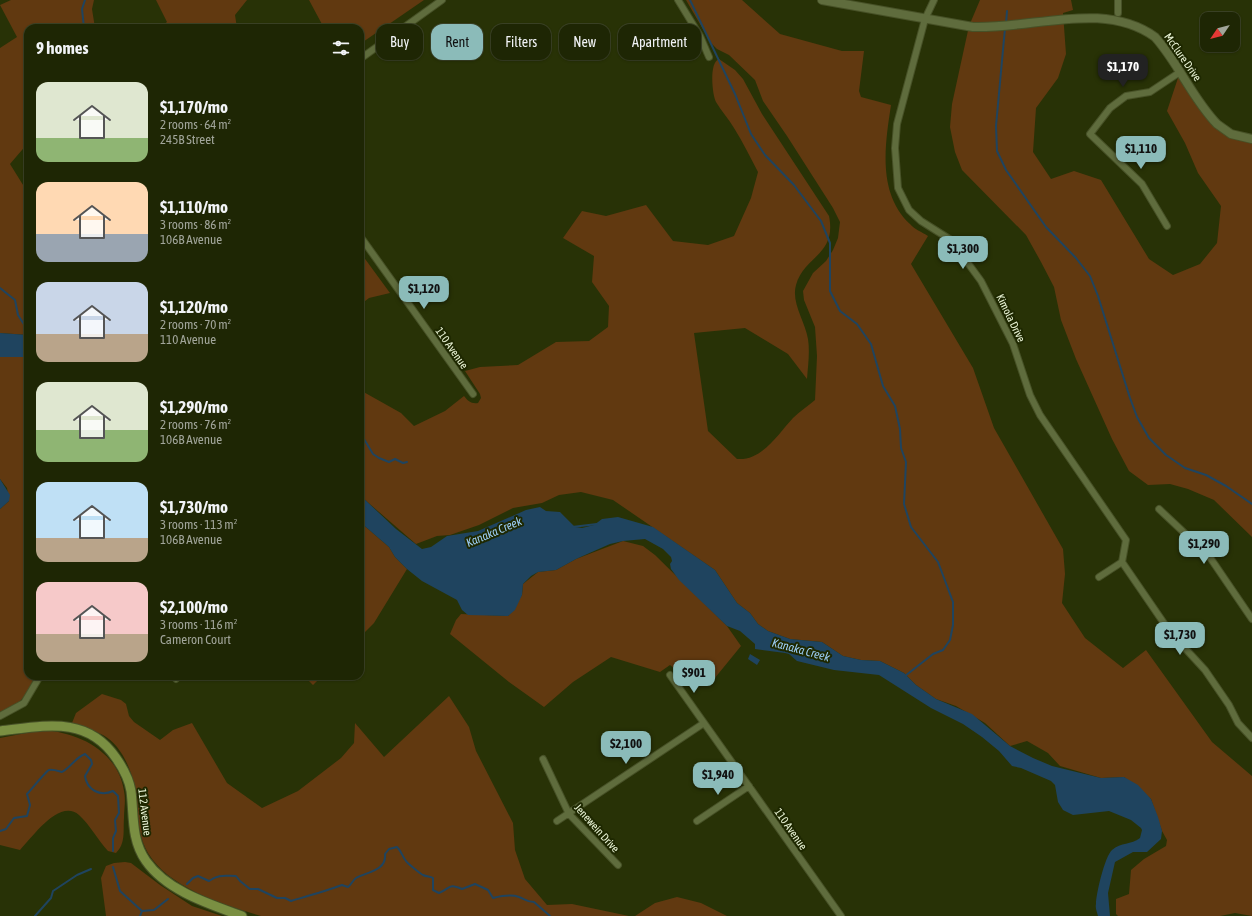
<!DOCTYPE html>
<meta charset="utf-8">
<style>
:root{--surface:#1e2604;--page:#2b3213;--text:#f1f3f6;--muted:#a1a59a;--line:#3c4326;--accent:#8bbbb9}
body{margin:0;font-family:"Asap Condensed",sans-serif;background:var(--page);color:var(--text);height:100vh;display:flex;flex-direction:column;font-size:15px;white-space:nowrap}
*{box-sizing:border-box;margin:0}
p{font-size:13px;color:var(--muted)}
.icon{flex:none;width:22px;height:22px;fill:none;stroke:currentColor;stroke-width:2;stroke-linecap:round;stroke-linejoin:round}
.map{position:relative;flex:1;overflow:hidden}
.side{position:absolute;left:24px;top:24px;width:340px;height:656px;display:flex;flex-direction:column;background:var(--surface);border-radius:12px;box-shadow:0 1px 3px #0004,0 0 0 1px var(--line)}
.side>*{flex:none}
.hud{position:absolute;left:376px;top:24px;width:380px;height:36px;display:flex;gap:8px}
.needle{width:26px;rotate:235deg}
.fabs{position:absolute;left:1200px;top:12px;display:grid;gap:8px}
.fabs a{display:grid;place-items:center;width:40px;height:40px;border-radius:8px;background:var(--surface);box-shadow:0 1px 3px #0004,0 0 0 1px var(--line);font-size:20px}
.price{position:absolute;translate:-50% -34px;padding:0 9px;border-radius:8px;background:var(--accent);color:#111;font-size:13px;line-height:26px;filter:drop-shadow(0 1px 2px #0008)}
.price::after{content:'';position:absolute;left:50%;top:24px;width:12px;height:9px;margin-left:-6px;background:inherit;clip-path:polygon(0 0,100% 0,50% 100%)}
.price.current{background:#222;color:#fff}
ul{padding:0;list-style:none}
li{display:flex;align-items:center;gap:12px;height:100px;padding:0 12px}
li span{display:grid;place-items:center;flex:none;width:112px;height:80px;border-radius:12px;color:#555}
li>.icon{margin-inline-start:auto}
span .icon{width:48px;height:48px;fill:#fffc;stroke-width:1}
li b{font-size:17px}
h2{display:flex;justify-content:space-between;align-items:center;height:48px;padding:0 12px;font-size:17px}
.tag{padding:0 14px;border-radius:12px;background:var(--surface);box-shadow:0 1px 3px #0004,0 0 0 1px var(--line);font-size:14px;line-height:36px}
.tag.current{background:var(--accent);color:#111}
.map>svg:first-child{display:block}
.green{fill:#613910}
.water{fill:#1f445f}
.lines{fill:none;stroke-linecap:round;stroke-linejoin:round}
.stream{stroke:#1f445f;stroke-width:2}
.minor-casing{stroke:#475127;stroke-width:8}
.tertiary-casing{stroke:#475127;stroke-width:10}
.secondary-casing{stroke:#475127;stroke-width:11}
.minor{stroke:#5f6c3d;stroke-width:6}
.tertiary{stroke:#5f6c3d;stroke-width:8}
.secondary{stroke:#7a8f42;stroke-width:9}
.labels{text-anchor:middle;dominant-baseline:central;stroke-width:4;stroke-linejoin:round;paint-order:stroke}
.street-label{font-size:11px;fill:#ebf5d7;stroke:#1e2800}
.water-label{font-size:12px;font-style:italic;fill:#9ecff6;stroke:#1e2800}
</style>
<div class="map">
<svg width="1252" height="916" viewBox="0 0 1252 916">
<rect width="100%" height="100%" fill="#283206"/>
<path class="green" d="M 11,0 L 94,0 L 92,9 L 95,28 L 28,28 L 28,143 L 10,164 L 28,193 L 28,335 L 0,333 L 0,48 L 17,37 L 0,5 Z
M 156,0 L 247,0 L 235,15 L 237,28 L 159,28 L 167,22 Z
M 309,0 L 424,0 L 360,44 L 360,28 L 324,28 Z
M 686,0 L 742,0 L 780,34 L 842,51 L 864,51 L 859,91 L 861,97 L 891,105 C 885,145 877,193 910,224 C 914,229 922,232 928,236 L 911,264 L 973,368 L 994,428 L 1063,549 L 1065,574 L 1062,603 L 1085,638 L 1123,668 L 1146,650 L 1212,742 L 1252,776 L 1252,916 L 1235,913 L 1220,916 L 1118,916 L 1116,914 L 1116,899 L 1129,894 L 1131,870 L 1144,859 L 1166,846 L 1167,840 L 1162,831 L 1151,799 L 1124,777 L 1101,778 L 1060,766 L 1048,753 L 1027,741 L 1010,746 L 985,723 L 956,706 L 936,699 L 916,685 L 904,673 L 880,661 L 861,660 L 843,656 L 822,642 L 790,639 L 768,631 L 758,624 L 750,613 L 737,603 L 715,570 L 613,500 L 581,492 L 559,495 L 542,503 L 513,508 L 479,525 L 450,535 L 437,536 L 416,544 L 364,499 L 364,496 L 360,494 L 360,390 L 401,413 L 414,426 L 445,411 L 464,396 C 468,401 471,404 478,403 L 481,398 L 480,394 L 465,371 L 480,367 L 518,365 L 556,342 L 589,341 L 608,327 L 609,306 L 592,282 L 594,256 L 563,238 L 582,211 L 606,216 L 646,205 L 673,241 L 708,245 L 734,236 L 751,198 L 758,172 C 750,157 743,142 734,128 C 729,119 721,111 716,102 C 712,94 709,62 719,59 L 735,70 L 743,79 L 762,114 L 829,216 C 837,255 804,256 796,285 C 791,303 805,321 808,339 C 810,352 808,366 807,379 L 788,354 L 745,328 L 694,333 L 708,431 L 737,459 C 762,461 778,434 793,418 C 799,412 808,406 815,400 L 817,356 L 815,327 L 804,300 L 803,291 L 813,273 L 826,261 L 833,250 L 838,238 L 840,222 L 833,208 L 787,136 L 763,101 L 755,80 L 729,55 L 717,49 L 711,43 Z
M 980,0 L 1071,0 L 1073,10 L 1063,13 L 1066,54 L 1058,78 L 1036,108 L 1033,152 L 1051,179 L 1074,171 L 1101,180 L 1149,259 L 1173,275 L 1200,264 L 1217,243 L 1221,206 L 1198,173 L 1185,143 L 1167,111 L 1180,72 L 1217,124 L 1252,139 L 1252,537 L 1214,500 L 1188,489 L 1170,484 L 1148,485 L 1129,471 L 1112,439 L 1076,359 L 1061,320 L 1054,287 L 1041,262 L 1026,235 L 962,170 L 955,152 L 950,127 L 952,104 L 969,26 Z
M 360,252 L 390,293 L 369,298 L 360,305 Z
M 0,357 L 28,357 L 28,676 L 35,676 C 27,693 20,708 0,712 L 0,509 L 9,501 L 7,488 L 0,479 Z
M 360,522 L 389,547 L 395,557 L 407,569 L 374,623 L 360,637 Z
M 623,541 L 643,546 L 655,555 L 727,626 L 741,646 L 710,684 L 682,675 L 670,665 L 660,672 L 611,657 L 573,682 L 544,707 L 509,682 L 450,634 L 456,620 L 461,614 L 508,616 L 522,595 L 523,584 L 538,572 L 556,570 L 576,559 Z
M 304,676 L 322,676 L 313,685 Z
M 102,694 L 121,700 L 126,704 L 129,716 L 134,722 L 160,740 L 173,730 L 192,723 L 227,783 L 262,808 L 298,791 L 341,758 L 354,743 L 355,723 L 384,757 L 449,696 L 469,727 L 476,751 L 513,823 L 515,850 L 525,879 L 547,905 L 572,904 L 629,916 L 261,916 C 224,905 169,888 148,853 C 139,838 138,821 137,803 C 136,781 125,747 103,735 C 93,730 82,727 72,723 L 76,713 Z
M 42,730 C 78,732 118,751 124,791 C 126,800 124,809 124,818 C 123,831 126,843 116,853 L 108,851 C 98,840 90,825 79,815 C 59,798 32,838 20,850 L 0,845 L 0,738 Z
M 125,862 L 131,863 L 160,885 L 192,906 L 222,916 L 106,916 L 101,878 L 106,866 L 114,863 Z
M 677,897 L 701,903 L 727,916 L 635,916 L 655,903 Z"/>
<path class="water" d="M 0,333 L 28,335 L 28,357 L 0,357 Z
M 0,479 L 10,495 L 9,501 L 0,509 Z
M 360,495 L 396,529 L 422,549 L 431,547 L 447,536 L 478,531 L 526,510 L 540,507 L 546,511 L 560,512 L 575,527 L 582,528 L 594,525 L 602,519 L 618,517 L 653,527 L 715,570 L 737,603 L 750,613 L 758,624 L 768,631 L 790,639 L 822,642 L 843,656 L 861,660 L 880,661 L 904,673 L 916,685 L 936,699 L 972,714 L 1010,746 L 1033,758 L 1052,766 L 1101,778 L 1124,777 L 1138,785 L 1151,799 L 1158,817 L 1162,831 L 1161,839 L 1147,852 L 1133,852 L 1115,862 L 1108,893 L 1110,916 L 1098,916 C 1097,912 1095,908 1096,904 C 1096,894 1105,856 1112,850 C 1121,842 1131,845 1140,838 L 1142,830 L 1141,828 L 1131,820 L 1109,811 L 1073,815 L 1063,810 L 1058,802 L 1055,785 L 1051,781 L 1021,768 L 1012,766 L 999,751 L 982,737 L 963,724 L 931,708 L 879,675 L 834,670 L 797,661 L 789,654 L 785,653 L 755,649 L 755,644 L 740,631 L 727,626 L 679,580 L 671,569 L 670,564 L 672,561 L 671,557 L 663,549 L 645,539 L 623,541 L 610,544 L 576,559 L 556,570 L 538,572 L 531,576 L 523,584 L 522,595 L 515,610 L 508,616 L 468,615 L 462,610 L 457,600 L 422,581 L 407,569 L 395,557 L 389,547 L 360,522 Z
M 750,654 L 760,660 L 757,665 L 748,659 Z"/>
<g class="lines">
<path class="stream" d="M 690,0 L 735,94 L 751,134 L 765,155 L 794,185 L 821,221 L 830,243 L 830,291 L 840,311 L 857,324 L 871,344 L 883,386 L 895,406 L 900,429 L 901,448 L 906,462 L 904,504 L 911,527 L 938,562 L 953,602 L 953,625 L 950,640 L 943,650 L 933,654 L 905,676
M 1006,24 L 1007,11
M 84,28 L 82,9 L 85,0
M 1005,28 L 996,126 L 997,151 L 1006,170 L 1046,227 L 1076,258 L 1090,276 L 1098,296 L 1130,398 L 1137,417 L 1149,438 L 1166,455 L 1185,468 L 1206,475 L 1226,486 L 1252,504
M 0,288 L 15,300 L 18,315 L 25,326 L 27,336
M 360,428 L 363,431 L 364,439 L 373,454 L 379,458 L 389,462 L 395,459 L 403,463 L 407,462
M 572,527 L 597,524
M 0,831 L 6,829 L 14,818 L 27,816 L 30,805 L 27,794 C 31,790 46,771 49,770 C 53,769 58,771 62,772 C 71,767 75,758 85,754 L 91,760 L 92,764 L 85,776 C 87,790 100,797 113,791 L 118,796 L 119,813 L 115,820 L 116,831 L 113,838 L 113,851
M 113,867 L 120,891 L 142,911 L 154,910 L 168,899
M 187,884 L 193,878 L 198,876 L 209,881 C 219,874 224,876 236,876 L 240,881 L 250,889 L 258,889 L 277,898 L 285,898 L 291,901 C 308,896 326,891 342,885 L 348,887 C 351,885 353,880 356,878 C 366,872 387,871 385,854 L 389,849 L 397,847 C 402,852 402,856 406,861 C 407,863 422,875 423,875 C 427,877 430,876 433,878 L 433,890 L 439,893 C 451,888 448,883 462,889 L 475,884 L 488,890 L 493,898 C 501,896 511,894 519,897 C 525,899 527,902 534,902 L 550,916
M 35,916 L 51,898 L 53,891 L 77,875 L 91,869
M 140,916 L 142,911"/>
<g class="minor-casing">
<path id="minor" d="M 678,0 L 700,36 L 709,57
M 934,0 L 925,19 L 897,124 L 895,148 L 898,188 L 909,210 L 921,221 L 951,240 L 981,281 L 1013,344 L 1030,395 L 1040,415 L 1126,540 L 1122,562 L 1099,577
M 1118,0 L 1118,13
M 360,59 L 442,0
M 1167,226 L 1142,184 L 1090,134 L 1110,108 L 1126,96 L 1150,92 L 1180,72
M 360,236 L 473,394
M 1159,509 L 1209,556 L 1252,619
M 1122,562 L 1170,632 L 1205,670 L 1229,705 L 1238,723 L 1252,738
M 670,675 L 841,916
M 173,676 L 176,679
M 0,716 L 24,703 L 40,676
M 543,759 L 569,814 L 618,865
M 557,821 L 704,723
M 697,821 L 749,786"/>
</g>
<g class="tertiary-casing">
<path id="tertiary" d="M 822,0 L 973,27 C 1035,29 1103,0 1155,37 C 1179,64 1192,98 1217,124 L 1231,134 L 1252,139"/>
</g>
<g class="secondary-casing">
<path id="secondary" d="M 0,731 C 44,726 87,715 116,758 C 123,768 129,779 131,791 C 134,815 131,840 146,861 C 167,891 209,904 242,916"/>
</g>
<use href="#minor" class="minor"/>
<use href="#tertiary" class="tertiary"/>
<use href="#secondary" class="secondary"/>
</g>
<g class="labels">
<g class="street-label">
<text transform="translate(1183 57) rotate(55)">McClure Drive</text>
<text transform="translate(1011 318) rotate(64)">Kimola Drive</text>
<text transform="translate(452 348) rotate(55)">110 Avenue</text>
<text transform="translate(145 812) rotate(83)">112 Avenue</text>
<text transform="translate(597 828) rotate(48)">Jenewein Drive</text>
<text transform="translate(791 829) rotate(55)">110 Avenue</text>
</g>
<g class="water-label">
<text transform="translate(494 532) rotate(-23)">Kanaka Creek</text>
<text transform="translate(801 650) rotate(15)">Kanaka Creek</text>
</g>
</g>
</svg>
<div class="fabs">
<a><svg class="needle" viewBox="-14 -14 28 28"><path d="M0-13l5 13h-10z" fill="#e53935"/><path d="M0 13l5-13h-10z" fill="#a1a59a"/></svg></a>
</div>
<b class="price current" style="left:1123px;top:88px">$1,170</b>
<b class="price" style="left:1141px;top:170px">$1,110</b>
<b class="price" style="left:963px;top:270px">$1,300</b>
<b class="price" style="left:424px;top:310px">$1,120</b>
<b class="price" style="left:1204px;top:565px">$1,290</b>
<b class="price" style="left:1180px;top:656px">$1,730</b>
<b class="price" style="left:694px;top:694px">$901</b>
<b class="price" style="left:626px;top:765px">$2,100</b>
<b class="price" style="left:718px;top:796px">$1,940</b>
<div class="hud">
<a class="tag">Buy</a>
<a class="tag current">Rent</a>
<a class="tag">Filters</a>
<a class="tag">New</a>
<a class="tag">Apartment</a>
</div>
<section class="side">
<h2>9 homes<svg class="icon" aria-label="filters" viewBox="0 0 24 24"><path d="M4 7h16M4 17h16"/><circle cx="9" cy="7" r="2"/><circle cx="15" cy="17" r="2"/></svg></h2>
<ul>
<li><span style="background:linear-gradient(#dfe7d0 70%,#8fb573 0)"><svg class="icon" aria-label="home" viewBox="0 0 24 24"><path d="M3 11l9-7 9 7M6 9v11h12V9"/></svg></span><div><b>$1,170/mo</b><p>2 rooms · 64 m²</p><p>245B Street</p></div></li>
<li><span style="background:linear-gradient(#ffd9b3 65%,#9aa5b1 0)"><svg class="icon" aria-label="home" viewBox="0 0 24 24"><path d="M3 11l9-7 9 7M6 9v11h12V9"/></svg></span><div><b>$1,110/mo</b><p>3 rooms · 86 m²</p><p>106B Avenue</p></div></li>
<li><span style="background:linear-gradient(#c9d6e8 65%,#b9a48a 0)"><svg class="icon" aria-label="home" viewBox="0 0 24 24"><path d="M3 11l9-7 9 7M6 9v11h12V9"/></svg></span><div><b>$1,120/mo</b><p>2 rooms · 70 m²</p><p>110 Avenue</p></div></li>
<li><span style="background:linear-gradient(#dfe7d0 60%,#8fb573 0)"><svg class="icon" aria-label="home" viewBox="0 0 24 24"><path d="M3 11l9-7 9 7M6 9v11h12V9"/></svg></span><div><b>$1,290/mo</b><p>2 rooms · 76 m²</p><p>106B Avenue</p></div></li>
<li><span style="background:linear-gradient(#bfe0f5 70%,#b9a48a 0)"><svg class="icon" aria-label="home" viewBox="0 0 24 24"><path d="M3 11l9-7 9 7M6 9v11h12V9"/></svg></span><div><b>$1,730/mo</b><p>3 rooms · 113 m²</p><p>106B Avenue</p></div></li>
<li><span style="background:linear-gradient(#f6c9c9 65%,#b9a48a 0)"><svg class="icon" aria-label="home" viewBox="0 0 24 24"><path d="M3 11l9-7 9 7M6 9v11h12V9"/></svg></span><div><b>$2,100/mo</b><p>3 rooms · 116 m²</p><p>Cameron Court</p></div></li>
</ul>
</section>
</div>
